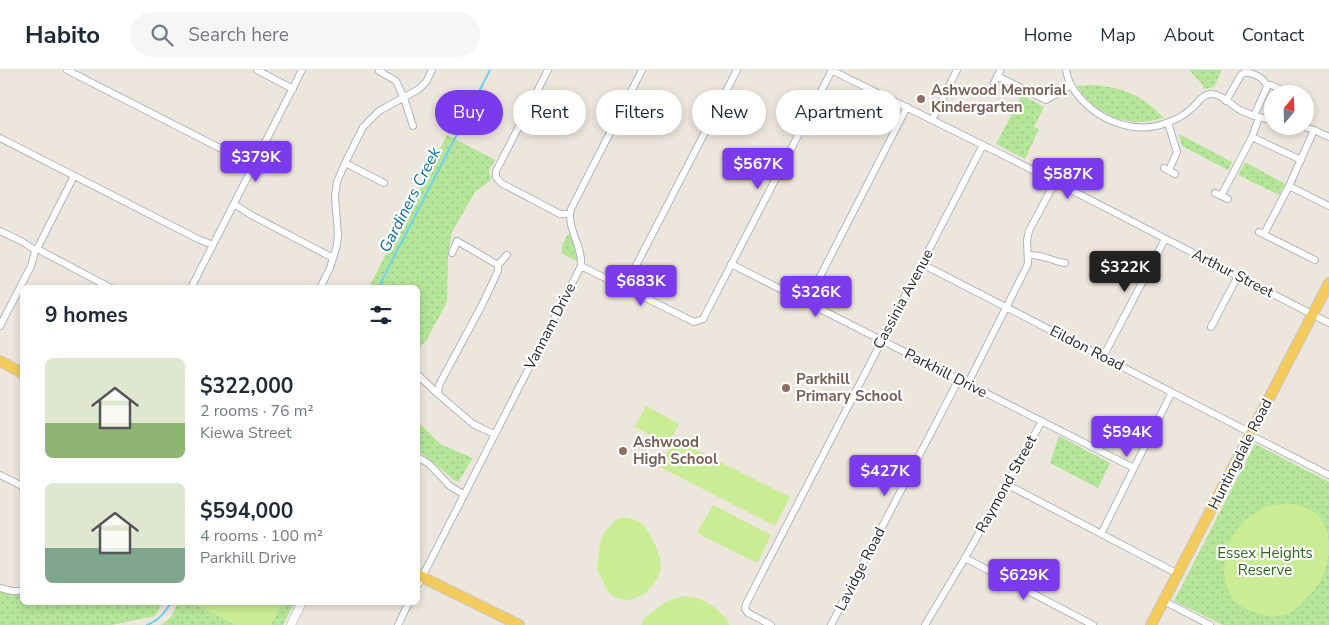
<!DOCTYPE html>
<meta charset="utf-8">
<style>
:root{--surface:#fff;--page:#f6f6f7;--text:#1f2937;--muted:#747a83;--line:#e0e1e3;--accent:#7c3aed}
body{margin:0;font-family:"Nunito Sans",sans-serif;background:var(--page);color:var(--text);height:100vh;display:flex;flex-direction:column;font-size:19px;white-space:nowrap}
*{box-sizing:border-box;margin:0}
p{font-size:16px;color:var(--muted)}
.icon{flex:none;width:28px;height:28px;fill:none;stroke:currentColor;stroke-width:2;stroke-linecap:round;stroke-linejoin:round}
.map{position:relative;flex:1;overflow:hidden}
.details{position:absolute;left:20px;top:215px;width:400px;height:320px;display:flex;flex-direction:column;background:var(--surface);border-radius:8px;box-shadow:0 2px 8px #0003}
.details>*{flex:none}
.banner{position:absolute;left:435px;top:20px;width:475px;height:45px;display:flex;gap:10px}
.needle{width:32px;rotate:19deg}
.controls{position:absolute;left:1264px;top:15px;display:grid;gap:10px}
.controls a{display:grid;place-items:center;width:50px;height:50px;border-radius:50%;background:var(--surface);box-shadow:0 2px 8px #0003;font-size:25px}
.price{position:absolute;translate:-50% -42px;padding:0 11px;border-radius:5px;background:var(--accent);color:#fff;font-size:16px;line-height:32px;filter:drop-shadow(0 1px 2px #0008)}
.price::after{content:'';position:absolute;left:50%;top:30px;width:15px;height:11px;margin-left:-8px;background:inherit;clip-path:polygon(0 0,100% 0,50% 100%)}
.price.current{background:#222;color:#fff}
ul{padding:0;list-style:none}
li{display:flex;align-items:center;gap:15px;height:125px;padding:0 25px}
li span{display:grid;place-items:center;flex:none;width:140px;height:100px;border-radius:8px;color:#555}
li>.icon{margin-inline-start:auto}
span .icon{width:60px;height:60px;fill:#fffc;stroke-width:1}
li b{font-size:21px}
h2{display:flex;justify-content:space-between;align-items:center;height:60px;padding:0 25px;font-size:21px}
.pill{padding:0 18px;border-radius:22px;background:var(--surface);box-shadow:0 2px 8px #0003;font-size:18px;line-height:45px}
.pill.current{background:var(--accent);color:#fff}
header{display:flex;align-items:center;gap:30px;box-sizing:border-box;height:70px;padding:0 25px;background:var(--surface);border-bottom:1px solid var(--line)}
header strong{font-size:24px}
nav{display:flex;gap:28px;margin-inline-start:auto;font-size:18px}
.search{width:350px;height:45px;background:var(--page);display:flex;align-items:center;gap:12px;box-sizing:border-box;padding:0 18px;border-radius:28px;color:var(--muted);font-size:19px}
.map>svg:first-child{display:block}
.park{fill:url(#park-dots)}
.pitch{fill:#c9ec94}
.lines{fill:none;stroke-linecap:round;stroke-linejoin:round}
.stream{stroke:#6ed2f1;stroke-width:2}
.minor-casing{stroke:#b1b4bf;stroke-width:8}
.tertiary-casing{stroke:#b1b4bf;stroke-width:9}
.primary-casing{stroke:#c8c8c8;stroke-width:12}
.minor{stroke:#fff;stroke-width:6}
.tertiary{stroke:#fff;stroke-width:8}
.primary{stroke:#f3cb5c;stroke-width:10}
.education-dot{fill:#8d6e63;stroke:#fff;stroke-width:2}
.labels{text-anchor:middle;dominant-baseline:central;stroke-width:4.5;stroke-linejoin:round;paint-order:stroke}
.education-label{font-size:15px;font-weight:bold;fill:#785e54;stroke:#fff;text-anchor:start}
.street-label{font-size:15px;fill:#2b2b2b;stroke:#fff}
.park-label{font-size:15px;fill:#2c6a19;stroke:#fff}
.water-label{font-size:16px;font-style:italic;fill:#0b719f;stroke:#fff}
</style>
<header>
<strong>Habito</strong>
<div class="search"><svg class="icon" aria-label="search" viewBox="0 0 24 24"><circle cx="10" cy="10" r="6"/><path d="M15 15l6 6"/></svg>Search here</div>
<nav><a>Home</a><a>Map</a><a>About</a><a>Contact</a></nav>
</header>
<div class="map">
<svg width="1329" height="555" viewBox="0 0 1329 555">
<defs>
<pattern id="park-dots" width="8" height="8" patternUnits="userSpaceOnUse" patternTransform="scale(1.25)"><rect width="8" height="8" fill="#b5e598"/><path d="M2 2h.1M6 6h.1" fill="none" stroke="#9cc583" stroke-width="1.8" stroke-linecap="round"/></pattern>
</defs>
<rect width="100%" height="100%" fill="#ede6dd"/>
<path class="park" d="M 1189,0 L 1222,0 L 1214,17 L 1204,19 L 1202,14 Z
M 1089,15 C 1121,16 1142,25 1164,48 C 1154,50 1143,53 1133,52 C 1110,49 1089,35 1077,16 Z
M 1022,25 L 1044,37 L 1034,57 L 1039,59 L 1025,89 L 996,74 Z
M 1179,64 L 1232,92 L 1228,100 L 1182,76 Z
M 447,65 L 495,90 L 489,100 L 491,110 L 475,122 L 452,162 L 448,185 L 447,232 L 426,271 L 418,278 L 418,218 L 369,217 Z
M 1245,92 L 1285,114 L 1279,125 L 1238,105 Z
M 571,164 L 578,186 L 578,192 C 559,182 558,185 567,165 Z
M 418,352 L 442,375 L 473,388 L 458,412 L 453,409 L 418,380 Z
M 1059,366 L 1110,393 L 1098,418 L 1050,393 Z
M 1255,374 L 1329,412 L 1329,555 L 1223,555 L 1174,531 Z
M 0,521 L 12,524 L 22,523 L 22,532 L 162,533 L 155,546 L 112,555 L 0,555 Z
M 178,533 L 294,533 L 283,555 L 161,555 L 171,547 Z"/>
<path class="pitch" d="M 646,336 L 679,354 L 668,374 L 635,357 Z
M 674,369 L 790,427 L 775,456 L 660,397 Z
M 1294,434 C 1318,440 1329,452 1329,477 C 1329,487 1327,497 1323,506 C 1319,515 1312,523 1305,530 C 1300,536 1293,542 1287,544 C 1277,548 1266,546 1257,543 C 1246,540 1235,534 1230,524 C 1218,503 1226,470 1242,453 C 1248,447 1257,442 1264,438 C 1274,434 1284,434 1294,434 Z
M 713,435 L 771,465 L 757,493 L 697,463 Z
M 623,447 C 630,449 635,448 641,453 C 650,460 660,484 661,495 C 661,511 644,528 629,530 C 623,531 616,527 610,525 L 597,500 L 600,474 L 605,461 L 616,450 Z
M 684,526 C 689,527 695,527 700,529 C 712,534 724,544 730,555 L 641,555 L 644,548 L 663,534 L 672,529 Z
M 193,533 L 282,533 L 271,555 L 235,555 Z"/>
<g class="lines">
<path class="stream" d="M 378,218 L 490,0
M 147,555 C 158,551 165,544 171,532"/>
<g class="minor-casing">
<path id="minor" d="M 67,0 L 253,95
M 257,0 L 293,19
M 548,0 L 496,101 L 496,107 L 501,113 L 560,144 L 570,144
M 831,0 L 1009,88 L 1329,253
M 1066,0 C 1067,5 1068,10 1071,15 C 1072,18 1075,21 1077,24 C 1098,51 1136,66 1169,52 C 1177,49 1186,44 1192,38 C 1198,33 1202,25 1210,24 C 1221,23 1231,35 1240,40 C 1250,45 1261,48 1272,50
M 379,1 L 396,11 L 404,28 L 413,56
M 997,6 L 1046,30 L 1071,15
M 994,13 L 1000,1
M 1267,15 L 1271,15 L 1286,22
M 1226,31 L 1241,5 L 1244,3 C 1253,2 1265,8 1267,17 L 1254,46
M 932,50 L 957,0
M 1168,53 L 1177,82 L 1169,100
M 1301,56 L 1314,60 L 1329,67
M 1252,67 L 1301,90
M 0,68 L 198,169 L 213,175
M 345,93 L 384,113
M 1164,98 L 1175,104
M 1289,116 L 1329,136
M 1215,123 L 1228,129
M 1221,126 L 1252,67 L 1259,48
M 234,134 L 251,145 L 333,188
M 0,161 L 21,171 L 35,180
M 1259,162 L 1315,190
M 1264,164 L 1289,116 L 1314,60
M 38,177 L 74,106
M 41,181 L 111,218
M 452,183 L 457,171 L 498,195
M 1028,185 C 1043,184 1051,191 1065,193
M 731,194 L 1134,398
M 922,194 L 1251,363
M 581,196 L 694,252 L 703,249 L 832,0
M 625,217 L 737,0
M 191,218 L 302,0
M 320,218 L 330,198 L 337,175 L 338,165 L 335,126 L 337,112 L 345,93 L 363,57 L 379,41 L 419,19 L 426,12 L 432,0
M 807,232 L 907,37
M 0,256 L 31,196 L 35,182
M 1211,257 L 1238,206
M 1103,287 L 1165,169
M 418,305 L 438,324 L 473,354 L 494,364
M 968,313 L 1028,194 L 1027,170 L 1029,161 L 1055,112
M 438,324 L 439,315 L 482,235 L 498,201 L 498,195 L 507,185
M 1250,365 L 1329,405
M 418,387 L 429,394 L 450,416 L 463,424
M 0,405 L 22,416
M 1006,414 L 1178,504
M 1101,464 L 1172,322
M 965,488 L 1093,555
M 418,515 L 581,196 C 583,176 566,158 571,139 L 642,0
M 0,518 L 12,521 L 22,521
M 1164,531 L 1210,555
M 398,555 L 409,532
M 771,555 L 748,543 L 745,539 L 746,534 L 983,75
M 831,555 L 959,309
M 925,555 L 965,488 L 1042,351"/>
</g>
<g class="tertiary-casing">
<path id="tertiary" d="M 291,555 L 302,532"/>
</g>
<g class="primary-casing">
<path id="primary" d="M 0,291 L 22,303
M 418,505 L 519,555
M 1151,555 L 1329,213"/>
</g>
<use href="#minor" class="minor"/>
<use href="#tertiary" class="tertiary"/>
<use href="#primary" class="primary"/>
</g>
<g class="education-dot">
<circle cx="921" cy="29" r="5"/>
<circle cx="786" cy="318" r="5"/>
<circle cx="623" cy="381" r="5"/>
</g>
<g class="labels">
<g class="education-label">
<text x="931" y="20">Ashwood Memorial<tspan x="931" dy="17">Kindergarten</tspan></text>
<text x="796" y="309">Parkhill<tspan x="796" dy="17">Primary School</tspan></text>
<text x="633" y="372">Ashwood<tspan x="633" dy="17">High School</tspan></text>
</g>
<g class="street-label">
<text transform="translate(1233 203) rotate(27)">Arthur Street</text>
<text transform="translate(903 229) rotate(-62)">Cassinia Avenue</text>
<text transform="translate(550 256) rotate(-63)">Vannam Drive</text>
<text transform="translate(1087 278) rotate(27)">Eildon Road</text>
<text transform="translate(946 303) rotate(27)">Parkhill Drive</text>
<text transform="translate(1240 384) rotate(-63)">Huntingdale Road</text>
<text transform="translate(1006 414) rotate(-61)">Raymond Street</text>
<text transform="translate(860 499) rotate(-63)">Lavidge Road</text>
</g>
<g class="park-label">
<text x="1265" y="483">Essex Heights<tspan x="1265" dy="17">Reserve</tspan></text>
</g>
<g class="water-label">
<text transform="translate(410 130) rotate(-63)">Gardiners Creek</text>
</g>
</g>
</svg>
<div class="controls">
<a><svg class="needle" viewBox="-14 -14 28 28"><path d="M0-13l5 13h-10z" fill="#e53935"/><path d="M0 13l5-13h-10z" fill="#747a83"/></svg></a>
</div>
<b class="price" style="left:256px;top:113px">$379K</b>
<b class="price" style="left:758px;top:120px">$567K</b>
<b class="price" style="left:1068px;top:130px">$587K</b>
<b class="price current" style="left:1125px;top:223px">$322K</b>
<b class="price" style="left:641px;top:237px">$683K</b>
<b class="price" style="left:816px;top:248px">$326K</b>
<b class="price" style="left:1127px;top:388px">$594K</b>
<b class="price" style="left:885px;top:427px">$427K</b>
<b class="price" style="left:1024px;top:531px">$629K</b>
<div class="banner">
<a class="pill current">Buy</a>
<a class="pill">Rent</a>
<a class="pill">Filters</a>
<a class="pill">New</a>
<a class="pill">Apartment</a>
</div>
<section class="details">
<h2>9 homes<svg class="icon" aria-label="filters" viewBox="0 0 24 24"><path d="M4 7h16M4 17h16"/><circle cx="9" cy="7" r="2"/><circle cx="15" cy="17" r="2"/></svg></h2>
<ul>
<li><span style="background:linear-gradient(#dfe7d0 65%,#8fb573 0)"><svg class="icon" aria-label="home" viewBox="0 0 24 24"><path d="M3 11l9-7 9 7M6 9v11h12V9"/></svg></span><div><b>$322,000</b><p>2 rooms · 76 m²</p><p>Kiewa Street</p></div></li>
<li><span style="background:linear-gradient(#dfe7d0 65%,#7fa58c 0)"><svg class="icon" aria-label="home" viewBox="0 0 24 24"><path d="M3 11l9-7 9 7M6 9v11h12V9"/></svg></span><div><b>$594,000</b><p>4 rooms · 100 m²</p><p>Parkhill Drive</p></div></li>
</ul>
</section>
</div>
